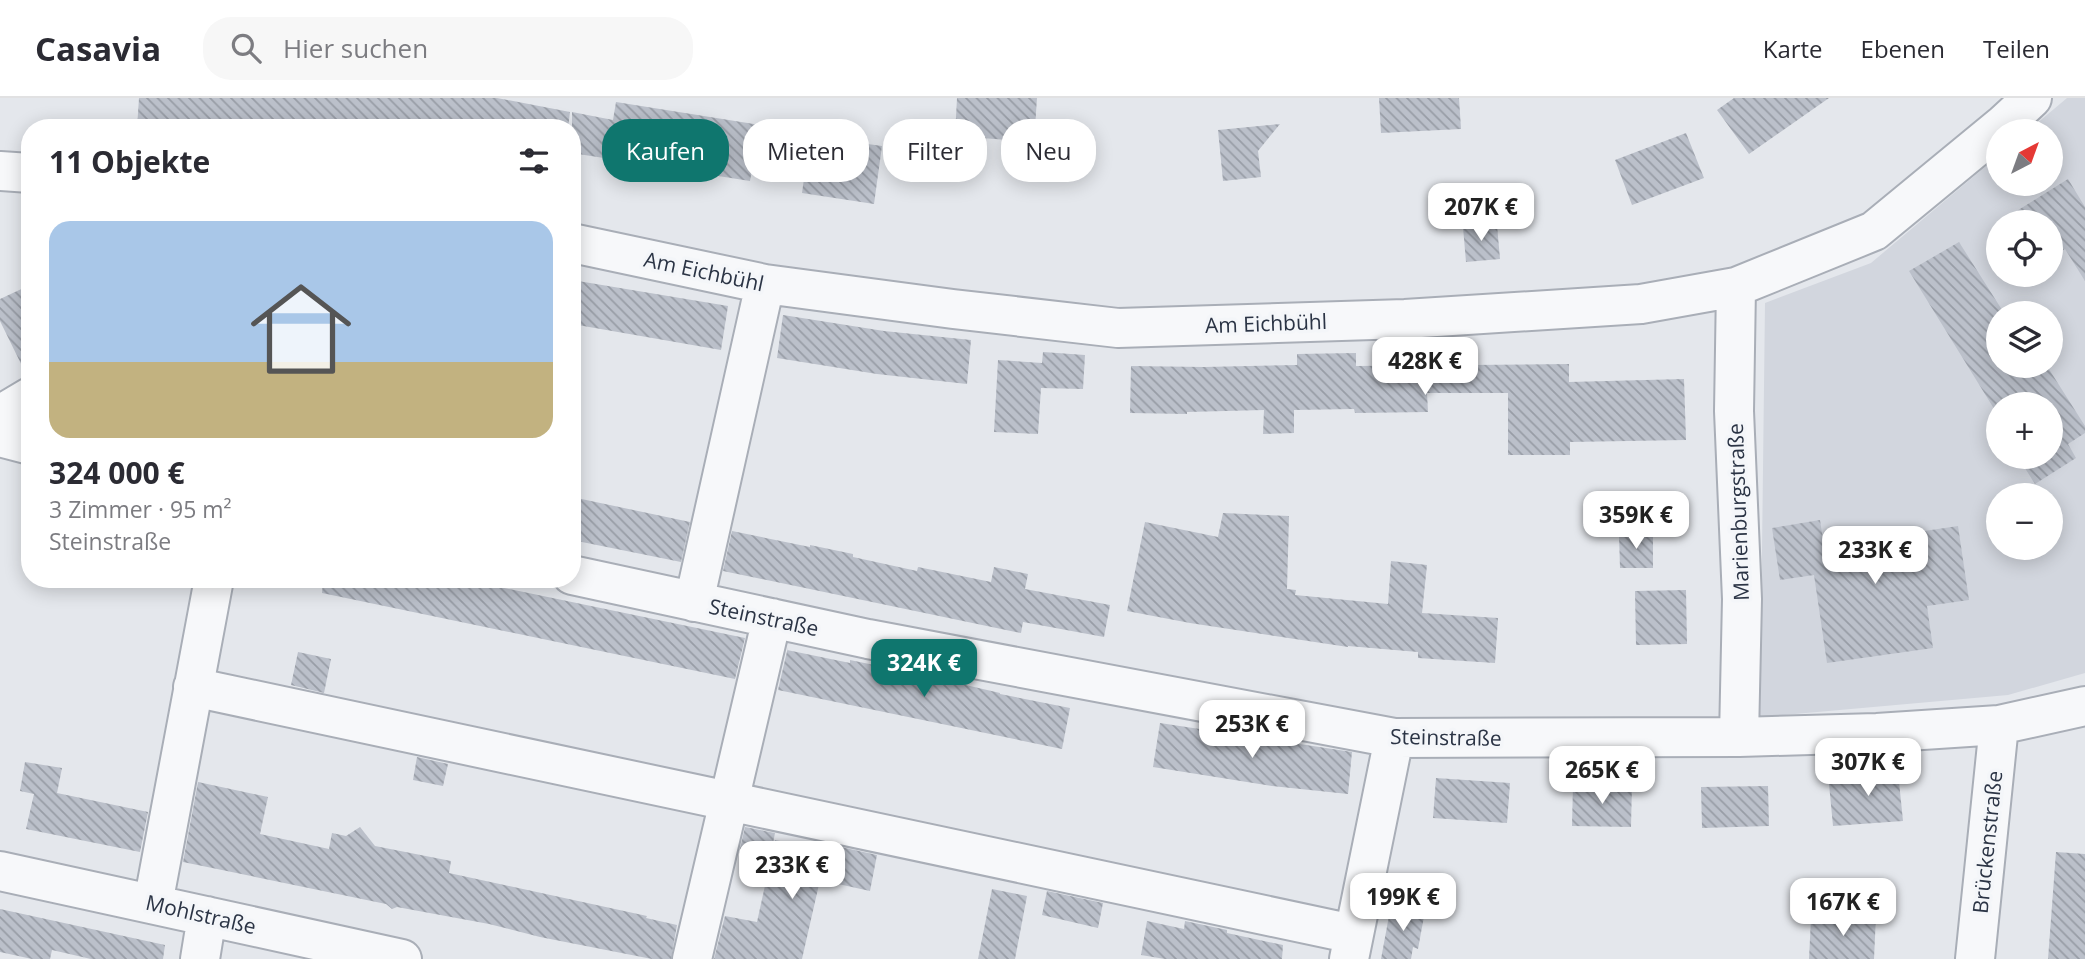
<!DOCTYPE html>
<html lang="de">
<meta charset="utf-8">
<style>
:root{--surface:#fff;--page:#f7f7f7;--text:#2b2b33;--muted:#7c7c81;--line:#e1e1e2;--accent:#0f766e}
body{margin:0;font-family:"Open Sans",sans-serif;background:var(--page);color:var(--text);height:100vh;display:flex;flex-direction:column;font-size:26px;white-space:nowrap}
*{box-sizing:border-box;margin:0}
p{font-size:23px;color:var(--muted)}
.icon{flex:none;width:38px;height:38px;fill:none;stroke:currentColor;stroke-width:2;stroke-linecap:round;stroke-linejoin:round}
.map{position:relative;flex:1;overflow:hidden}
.panel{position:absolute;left:21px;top:21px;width:560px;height:469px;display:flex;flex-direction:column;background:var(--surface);border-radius:28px;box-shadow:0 4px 18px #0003}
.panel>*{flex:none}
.top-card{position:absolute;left:602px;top:21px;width:665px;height:63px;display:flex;gap:14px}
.needle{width:46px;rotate:41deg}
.fabs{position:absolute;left:1986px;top:21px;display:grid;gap:14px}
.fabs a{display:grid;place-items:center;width:77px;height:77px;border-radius:50%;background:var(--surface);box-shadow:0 4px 18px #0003;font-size:35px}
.price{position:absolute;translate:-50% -60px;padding:0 16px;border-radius:14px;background:#fff;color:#222;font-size:23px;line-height:46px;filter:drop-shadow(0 2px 4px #0008)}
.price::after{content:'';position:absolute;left:50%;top:42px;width:21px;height:16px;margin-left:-10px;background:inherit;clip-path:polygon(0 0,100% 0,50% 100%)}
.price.active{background:var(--accent);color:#fff}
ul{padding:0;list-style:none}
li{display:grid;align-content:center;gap:14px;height:371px;padding:0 28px}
li span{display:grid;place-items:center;height:217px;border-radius:21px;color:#555}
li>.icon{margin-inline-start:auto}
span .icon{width:126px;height:126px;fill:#fffc;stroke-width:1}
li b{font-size:30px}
h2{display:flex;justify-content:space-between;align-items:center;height:84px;padding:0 28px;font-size:30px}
.chip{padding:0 24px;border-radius:28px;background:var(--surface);box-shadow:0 4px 18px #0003;font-size:24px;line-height:63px}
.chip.active{background:var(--accent);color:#fff}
header{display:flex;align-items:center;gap:42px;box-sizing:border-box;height:98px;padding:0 35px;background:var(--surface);border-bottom:2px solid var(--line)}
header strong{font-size:33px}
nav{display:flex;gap:38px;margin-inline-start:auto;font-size:24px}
.search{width:490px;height:63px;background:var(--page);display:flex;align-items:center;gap:18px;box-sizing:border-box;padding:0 24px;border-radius:28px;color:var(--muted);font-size:26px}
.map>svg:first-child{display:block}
.built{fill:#d2d6de;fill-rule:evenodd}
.building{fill:url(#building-back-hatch)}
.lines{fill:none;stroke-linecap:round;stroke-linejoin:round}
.minor-casing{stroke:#a9aeb7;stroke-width:42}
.minor{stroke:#f7f8fa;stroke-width:38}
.labels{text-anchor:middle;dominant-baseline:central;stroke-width:7;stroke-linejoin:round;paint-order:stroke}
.street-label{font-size:21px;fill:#2b3445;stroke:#f4f6f9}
</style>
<header>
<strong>Casavia</strong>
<div class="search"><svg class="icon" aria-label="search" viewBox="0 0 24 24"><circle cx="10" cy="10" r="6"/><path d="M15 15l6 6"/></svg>Hier suchen</div>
<nav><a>Karte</a><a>Ebenen</a><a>Teilen</a></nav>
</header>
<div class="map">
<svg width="2085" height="861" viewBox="0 0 2085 861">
<defs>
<pattern id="building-back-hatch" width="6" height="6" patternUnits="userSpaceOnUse" patternTransform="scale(1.75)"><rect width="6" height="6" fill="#bbc0ca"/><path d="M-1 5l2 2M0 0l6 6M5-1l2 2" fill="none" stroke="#989da6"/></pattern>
</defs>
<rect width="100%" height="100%" fill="#e4e7ec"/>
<path class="built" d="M 2067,0 L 2085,0 L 2085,575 L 2008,597 L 1760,619 L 1765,205 L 1871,165 L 1998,58 L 1998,86 L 2051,86 L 2051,33 L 2028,33 ZM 1998,124 L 2051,124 L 2051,177 L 1998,177 ZM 1998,215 L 2051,215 L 2051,268 L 1998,268 ZM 1998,306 L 2051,306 L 2051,359 L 1998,359 ZM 1998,397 L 2051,397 L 2051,450 L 1998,450 Z"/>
<path class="building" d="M 139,0 L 497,0 L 570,14 L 568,30 L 137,30 Z
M 957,0 L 1037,0 L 1034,44 L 955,38 Z
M 1379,0 L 1459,0 L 1461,31 L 1381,35 Z
M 1734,0 L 1829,0 L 1749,56 L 1717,12 Z
M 616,4 L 760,27 L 750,83 L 572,55 L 572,14 L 613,22 Z
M 1280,26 L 1258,53 L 1261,79 L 1223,83 L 1218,32 Z
M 1686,35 L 1704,80 L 1632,107 L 1615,62 Z
M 810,38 L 882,48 L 874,106 L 802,95 Z
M 2068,81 L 2085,109 L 2085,183 L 2065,151 L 2051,160 L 2051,124 L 1999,124 Z
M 1497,127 L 1500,161 L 1466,164 L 1463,129 Z
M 1959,144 L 2004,215 L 1998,215 L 1998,268 L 2047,268 L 2085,328 L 2085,335 L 2068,346 L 2076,360 L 2035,386 L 2018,359 L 2051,359 L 2051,306 L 1998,306 L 1998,328 L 1992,317 L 1996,314 L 1909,173 Z
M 572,182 L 728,208 L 721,252 L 572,226 Z
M 30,187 L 30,277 L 27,278 L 0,223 L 0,201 Z
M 783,217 L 884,233 L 971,242 L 967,286 L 877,276 L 777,260 Z
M 1043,254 L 1085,257 L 1083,291 L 1041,290 L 1038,336 L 994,334 L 998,262 L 1042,265 Z
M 1356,255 L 1356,268 L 1569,266 L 1569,284 L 1684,281 L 1686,342 L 1570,344 L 1570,357 L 1508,357 L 1508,295 L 1427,295 L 1428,314 L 1355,315 L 1354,311 L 1294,312 L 1294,335 L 1263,336 L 1264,312 L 1187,314 L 1187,316 L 1130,315 L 1131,268 L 1204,269 L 1297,267 L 1297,256 Z
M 572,399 L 690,424 L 681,464 L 572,442 Z
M 1223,415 L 1289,418 L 1287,491 L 1296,492 L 1295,497 L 1388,506 L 1391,463 L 1427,467 L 1422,515 L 1498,520 L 1495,565 L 1418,560 L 1418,554 L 1348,548 L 1348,549 L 1190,525 L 1127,513 L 1145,424 L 1218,439 Z
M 1820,422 L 1824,448 L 1958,428 L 1969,502 L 1927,508 L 1933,550 L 1827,565 L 1814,477 L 1780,482 L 1772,430 Z
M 732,433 L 810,449 L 810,447 L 853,456 L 853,459 L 917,473 L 918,469 L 991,484 L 994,469 L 1028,476 L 1025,491 L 1110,507 L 1104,539 L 1023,524 L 1021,535 L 723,473 Z
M 1619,437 L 1653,437 L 1653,470 L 1620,470 Z
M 323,481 L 461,481 L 745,540 L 735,581 L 322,495 Z
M 1686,492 L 1687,546 L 1636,547 L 1635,493 Z
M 788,549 L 787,552 L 850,565 L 850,562 L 893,571 L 893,573 L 956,586 L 957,585 L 1000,595 L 1000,596 L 1070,610 L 1062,651 L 778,592 Z
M 298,554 L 331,561 L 324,595 L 291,587 Z
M 1160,625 L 1352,654 L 1348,696 L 1272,688 L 1153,669 Z
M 417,659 L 448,666 L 443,688 L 413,682 Z
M 25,664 L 62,670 L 57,695 L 148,714 L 140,754 L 26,731 L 34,696 L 20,693 Z
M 1897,664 L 1903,723 L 1833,728 L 1829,686 L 1870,683 L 1868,667 Z
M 1436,680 L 1510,685 L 1507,725 L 1433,720 Z
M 198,684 L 268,699 L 260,736 L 329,751 L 332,735 L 346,738 L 360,729 L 375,748 L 451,763 L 449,775 L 647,818 L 646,820 L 677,827 L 671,861 L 652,861 L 540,839 L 489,826 L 397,809 L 392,811 L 386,806 L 183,764 Z
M 1573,686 L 1632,687 L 1631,729 L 1572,728 Z
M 1768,688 L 1769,728 L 1702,730 L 1701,689 Z
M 745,729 L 775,735 L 770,761 L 739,755 Z
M 775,742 L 840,754 L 841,749 L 877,757 L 870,793 L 820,782 L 802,861 L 714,861 L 725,818 L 757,824 Z
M 2056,754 L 2085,756 L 2085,861 L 2048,861 Z
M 992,791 L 1027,798 L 1015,861 L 978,861 Z
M 1047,793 L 1103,805 L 1098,830 L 1042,817 Z
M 1391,807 L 1425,813 L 1418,851 L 1413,849 L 1411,861 L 1381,861 Z
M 0,811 L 165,847 L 163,861 L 91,861 L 52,852 L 50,861 L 32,861 L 0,854 Z
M 1845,815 L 1876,817 L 1874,861 L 1809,861 L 1811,820 L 1845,821 Z
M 1147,823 L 1184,831 L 1185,823 L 1227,832 L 1227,835 L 1283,847 L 1282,861 L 1165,861 L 1141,857 Z"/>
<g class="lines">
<g class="minor-casing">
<path id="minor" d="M 0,73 L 30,75
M 572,145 L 765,186 L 953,211 L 1118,230 L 1405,221 L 1641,206 L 1736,189 L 1874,133 L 2004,26 L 2032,0
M 1736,189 L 1734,313 L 1742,501 L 1739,639
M 0,317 L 30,299
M 0,339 L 30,347
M 572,477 L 868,541 L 1394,640 L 1739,639 L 1877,635 L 1999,627 L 2085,608
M 694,504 L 765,186
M 193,589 L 1353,836
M 0,773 L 402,861
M 153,806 L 214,481
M 200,861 L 207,818
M 692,861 L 772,520
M 1349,861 L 1394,640
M 1975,861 L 1999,627"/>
</g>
<use href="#minor" class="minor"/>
</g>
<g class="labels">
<g class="street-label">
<text transform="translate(704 173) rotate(12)">Am Eichbühl</text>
<text transform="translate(1266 225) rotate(-2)">Am Eichbühl</text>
<text transform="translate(1738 414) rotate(-92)">Marienburgstraße</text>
<text transform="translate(764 519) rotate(12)">Steinstraße</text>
<text transform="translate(1446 639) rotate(1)">Steinstraße</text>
<text transform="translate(1987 744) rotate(-84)">Brückenstraße</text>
<text transform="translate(201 816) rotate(13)">Mohlstraße</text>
</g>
</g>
</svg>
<div class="fabs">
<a><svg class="needle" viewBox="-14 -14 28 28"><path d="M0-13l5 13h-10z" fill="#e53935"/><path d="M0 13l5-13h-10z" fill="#7c7c81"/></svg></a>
<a><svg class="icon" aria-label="locate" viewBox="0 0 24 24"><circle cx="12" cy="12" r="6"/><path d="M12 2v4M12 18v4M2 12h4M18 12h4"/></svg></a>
<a><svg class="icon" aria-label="layers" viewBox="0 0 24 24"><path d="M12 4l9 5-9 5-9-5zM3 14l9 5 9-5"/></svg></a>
<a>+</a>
<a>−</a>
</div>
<b class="price" style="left:1481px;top:145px">207K €</b>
<b class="price" style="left:1425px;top:299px">428K €</b>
<b class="price" style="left:1636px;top:453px">359K €</b>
<b class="price" style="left:1875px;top:488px">233K €</b>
<b class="price active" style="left:924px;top:601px">324K €</b>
<b class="price" style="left:1252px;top:662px">253K €</b>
<b class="price" style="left:1868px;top:700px">307K €</b>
<b class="price" style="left:1602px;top:708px">265K €</b>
<b class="price" style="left:792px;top:803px">233K €</b>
<b class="price" style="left:1403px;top:835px">199K €</b>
<b class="price" style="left:1843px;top:840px">167K €</b>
<div class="top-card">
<a class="chip active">Kaufen</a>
<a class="chip">Mieten</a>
<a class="chip">Filter</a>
<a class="chip">Neu</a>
</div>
<section class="panel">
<h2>11 Objekte<svg class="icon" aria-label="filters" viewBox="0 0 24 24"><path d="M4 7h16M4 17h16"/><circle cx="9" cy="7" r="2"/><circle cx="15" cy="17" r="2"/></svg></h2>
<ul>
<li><span style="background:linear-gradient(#a9c7e8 65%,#c2b280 0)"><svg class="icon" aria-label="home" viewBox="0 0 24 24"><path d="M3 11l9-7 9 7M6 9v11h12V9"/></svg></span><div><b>324 000 €</b><p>3 Zimmer · 95 m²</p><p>Steinstraße</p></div></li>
</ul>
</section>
</div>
